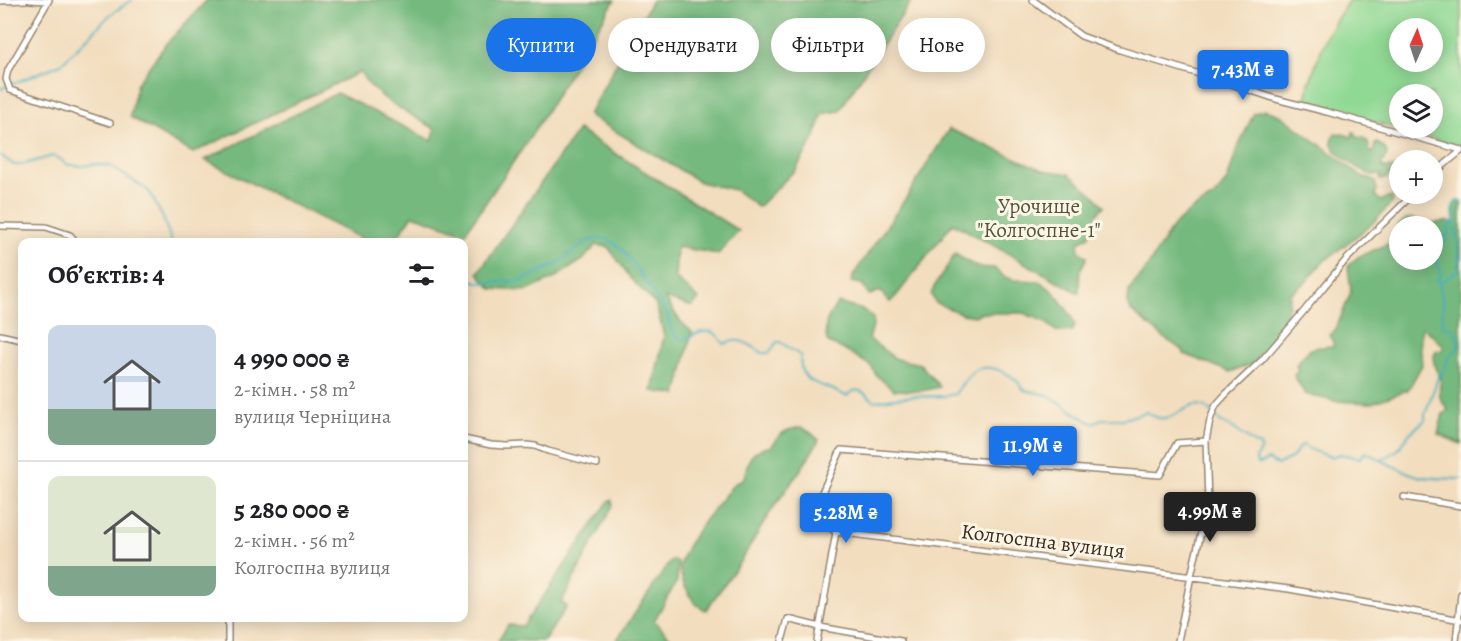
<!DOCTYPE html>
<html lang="uk">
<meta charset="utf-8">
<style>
:root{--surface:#fff;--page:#f6f6f6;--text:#202124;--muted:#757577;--line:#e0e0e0;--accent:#1a73e8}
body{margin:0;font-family:Alegreya,serif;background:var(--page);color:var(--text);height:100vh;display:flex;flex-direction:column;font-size:22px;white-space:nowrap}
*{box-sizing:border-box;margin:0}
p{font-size:20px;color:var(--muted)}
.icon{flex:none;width:33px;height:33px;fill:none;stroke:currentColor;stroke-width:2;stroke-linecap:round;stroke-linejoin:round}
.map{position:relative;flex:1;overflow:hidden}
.details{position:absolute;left:18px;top:238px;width:450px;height:384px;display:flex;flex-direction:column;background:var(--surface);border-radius:12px;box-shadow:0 3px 15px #0003}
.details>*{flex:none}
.hud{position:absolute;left:486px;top:18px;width:570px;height:54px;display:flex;gap:12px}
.needle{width:39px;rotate:3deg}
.buttons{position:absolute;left:1389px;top:18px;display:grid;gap:12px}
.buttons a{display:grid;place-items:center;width:54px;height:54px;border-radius:50%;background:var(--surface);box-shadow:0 3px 15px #0003;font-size:30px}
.price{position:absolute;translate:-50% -51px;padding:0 14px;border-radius:6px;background:var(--accent);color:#fff;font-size:20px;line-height:39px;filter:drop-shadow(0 2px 3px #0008)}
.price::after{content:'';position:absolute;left:50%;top:36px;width:18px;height:14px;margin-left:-9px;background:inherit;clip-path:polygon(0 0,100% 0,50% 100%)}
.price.active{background:#222;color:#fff}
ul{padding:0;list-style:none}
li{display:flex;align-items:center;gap:18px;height:150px;padding:0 30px}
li+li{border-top:2px solid var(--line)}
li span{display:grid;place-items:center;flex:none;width:168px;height:120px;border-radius:12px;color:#555}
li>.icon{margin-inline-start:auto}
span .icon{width:72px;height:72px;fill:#fffc;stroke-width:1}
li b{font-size:26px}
h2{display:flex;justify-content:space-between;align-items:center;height:72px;padding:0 30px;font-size:26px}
.tag{padding:0 21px;border-radius:27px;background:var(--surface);box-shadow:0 3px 15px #0003;font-size:21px;line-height:54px}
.tag.active{background:var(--accent);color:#fff}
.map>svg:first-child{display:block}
.green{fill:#90d994;stroke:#668259;stroke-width:1.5;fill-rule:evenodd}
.forest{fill:#74b97e;stroke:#58724e;stroke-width:1.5;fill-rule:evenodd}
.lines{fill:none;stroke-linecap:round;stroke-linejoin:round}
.stream{stroke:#42afbf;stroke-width:2}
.minor-casing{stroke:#96846e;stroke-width:8}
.minor{stroke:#fff;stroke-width:5}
.labels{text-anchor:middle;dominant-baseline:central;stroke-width:6;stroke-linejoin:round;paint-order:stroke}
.park-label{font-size:21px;fill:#50563c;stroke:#fcf5e5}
.street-label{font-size:21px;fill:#3b2a1e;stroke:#fcf5e5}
</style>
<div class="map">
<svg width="1461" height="641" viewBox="0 0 1461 641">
<rect width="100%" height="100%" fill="#fcf5e5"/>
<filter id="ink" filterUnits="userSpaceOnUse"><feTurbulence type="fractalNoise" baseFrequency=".0167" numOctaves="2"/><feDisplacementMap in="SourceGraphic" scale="12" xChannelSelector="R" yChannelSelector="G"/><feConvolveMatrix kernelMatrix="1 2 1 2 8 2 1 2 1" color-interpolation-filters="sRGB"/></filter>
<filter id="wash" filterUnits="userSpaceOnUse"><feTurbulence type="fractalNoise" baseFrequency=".008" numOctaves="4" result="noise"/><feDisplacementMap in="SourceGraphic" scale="24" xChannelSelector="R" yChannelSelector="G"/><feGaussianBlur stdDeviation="1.35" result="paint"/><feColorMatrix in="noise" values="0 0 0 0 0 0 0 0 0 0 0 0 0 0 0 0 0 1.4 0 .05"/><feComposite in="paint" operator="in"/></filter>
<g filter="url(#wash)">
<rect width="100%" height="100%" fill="#f2ddbe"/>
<path class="green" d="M 1349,0 L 1461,0 L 1461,147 L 1332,110 L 1306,102 L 1309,84 L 1326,36 ZM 1400,28 L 1432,28 L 1432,62 L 1400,62 ZM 1400,94 L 1432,94 L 1432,128 L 1400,128 Z"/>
<path class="forest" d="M 207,0 L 615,0 L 531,136 L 465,233 L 413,215 L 393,243 L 370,243 L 205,160 L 337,93 L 432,141 L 435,129 C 411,114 374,98 360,72 L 193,153 L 130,117 L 137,83 L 167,43 Z
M 652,0 L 912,0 L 839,111 L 823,114 L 814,139 L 796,169 L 758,207 L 735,190 L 700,182 L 588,115 Z
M 1265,110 L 1280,115 L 1338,158 L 1363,178 L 1370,178 L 1375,181 L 1377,190 L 1375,195 L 1381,201 L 1388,197 L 1392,197 L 1393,202 L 1370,226 L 1323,262 L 1304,284 L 1290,294 L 1289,305 L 1284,320 L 1267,346 L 1252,364 L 1230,372 L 1184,354 L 1183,350 L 1167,340 L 1131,311 L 1128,303 L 1129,292 L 1131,287 L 1143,274 L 1173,226 L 1191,210 L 1214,197 L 1227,181 L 1237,149 L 1254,113 Z
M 949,129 L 1043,170 L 1069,174 L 1094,195 L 1104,206 L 1096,215 L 1089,236 L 1078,243 L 1079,251 L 1087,257 L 1080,271 L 1079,293 L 953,223 L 897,295 L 890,302 L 885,298 L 882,292 L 876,292 L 871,295 L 868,294 L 862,284 L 851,282 L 854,274 L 906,198 Z
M 578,130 L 739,231 L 718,254 L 677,247 L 675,278 L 699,299 L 692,307 L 665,298 L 680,321 L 692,332 L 677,395 L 652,391 L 664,336 L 656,305 L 633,281 L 608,247 L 596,245 L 583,260 L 553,279 L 527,291 L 492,289 L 478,273 Z
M 1353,132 L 1355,132 L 1357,138 L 1362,137 L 1368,142 L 1370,152 L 1373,153 L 1375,144 L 1377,143 C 1386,148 1391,154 1382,162 L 1383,168 L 1396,168 L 1399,170 L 1399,175 L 1395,177 L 1390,174 L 1387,178 L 1380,180 L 1379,178 L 1381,176 L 1380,174 C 1378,175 1377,175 1375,175 C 1365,175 1333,153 1332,143 C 1332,140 1334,135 1335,133 L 1347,135 L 1351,138 Z
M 1457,201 L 1461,202 L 1461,444 L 1438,434 L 1443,414 L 1446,412 L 1448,409 C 1437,399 1439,391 1441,378 C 1435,370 1431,360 1436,351 L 1441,351 L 1443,348 L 1443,345 L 1424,328 L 1422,328 C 1419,339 1421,354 1422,365 L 1408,390 L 1372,403 L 1335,401 L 1305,394 L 1294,375 L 1298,371 L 1296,365 C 1310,346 1310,348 1333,346 L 1334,345 L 1330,335 L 1336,329 L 1351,292 L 1348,266 L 1358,257 L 1393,242 L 1399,237 L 1395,229 C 1412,209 1411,223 1429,223 C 1437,224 1445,220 1454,222 L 1453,206 ZM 1400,226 L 1432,226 L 1432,260 L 1400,260 Z
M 955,254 L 976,267 L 994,268 L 1005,277 L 1014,280 L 1039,281 L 1053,291 L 1071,315 L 1075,326 L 1072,331 L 1063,332 L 1056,331 L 1044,321 L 1023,313 L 980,313 L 975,316 L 962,314 L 936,303 L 931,295 L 934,287 Z
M 838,303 L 863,310 L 873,317 L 873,326 L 869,339 L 896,359 L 920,364 L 940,387 L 920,391 L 894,390 L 876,375 L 871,366 L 847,351 L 828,343 C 822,326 827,317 838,303 Z
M 801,427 L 810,432 L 819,440 L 802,468 L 771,511 L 740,562 L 706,610 C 697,607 694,602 689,594 C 685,587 680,576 680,567 C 682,544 719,503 734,484 L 744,478 C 747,464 749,452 764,448 C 770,446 768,449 773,444 C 779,439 773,443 779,436 C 784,430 793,429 801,427 Z
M 612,500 L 613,505 L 561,603 L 567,606 L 544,641 L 498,641 L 508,625 L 523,626 L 608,502 Z
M 673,560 L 678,563 L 677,581 L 654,621 L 674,641 L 616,641 L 669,563 Z"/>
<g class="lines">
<path class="stream" d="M 0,89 L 61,64 L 111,14 L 132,0
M 0,155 L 14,165 L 21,165 L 53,156 L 60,159 L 66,164 L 76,166 L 85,166 L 94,164 L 110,166 L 149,191 L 163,218 L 172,243
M 464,278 L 481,283 L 520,281 L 555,265 L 586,242 L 597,239 L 608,239 L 623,250 L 638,270 L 668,315 L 671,329 L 676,337 L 683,340 C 694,335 708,326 718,336 C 720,339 722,342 725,344 C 738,335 751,346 763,353 L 769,353 L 777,342 L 780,342 L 801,356 C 798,379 811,382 829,388 C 835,391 841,394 847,396 C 857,384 865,394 875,401 C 889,399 904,396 918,396 C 931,397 943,397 956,394 C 958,388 960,386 964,382 C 968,377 972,370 978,369 C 995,364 1016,376 1024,390 L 1048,395 L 1053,398 L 1086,420 L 1093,423 L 1102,419 L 1124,419 L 1146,412 C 1150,414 1155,417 1159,418 C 1174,421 1188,401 1203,406 C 1211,409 1218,421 1224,424 C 1227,426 1230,426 1233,428 C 1242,434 1250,442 1260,446 L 1261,448 L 1256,459 L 1257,464 L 1260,464 L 1268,460 L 1277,465 L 1293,457 L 1300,446 L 1303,445 C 1307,450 1325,454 1331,457 L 1340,454 L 1360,458 L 1365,452 C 1382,460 1399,471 1418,476 C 1431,479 1447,478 1461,479
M 1440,283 L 1437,279 L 1441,275 L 1440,269 L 1438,266 L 1438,249 L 1446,241 L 1446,235 L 1450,233 L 1448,227 L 1454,222
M 1382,460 L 1399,449 L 1409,434 L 1425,420 L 1425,414 L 1434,389 C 1436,386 1436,383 1437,380 C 1441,372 1448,369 1447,359 L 1458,348 L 1458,340 L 1453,328 L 1443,326 C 1441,318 1443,312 1443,304 C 1443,297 1439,291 1440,283 L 1458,270 C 1461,255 1457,241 1455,226 C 1453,219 1454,212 1453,206 L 1457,201 L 1461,202"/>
</g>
</g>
<g filter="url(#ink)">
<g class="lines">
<g class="minor-casing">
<path id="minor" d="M 30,0 L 48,1
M 49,0 L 8,70 L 6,79 L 10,90 L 110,123
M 1033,0 L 1081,36 L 1120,50 L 1216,79 L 1276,99 L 1327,112 L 1461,150
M 0,1 L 26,0
M 1432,175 L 1461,151
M 0,226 L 46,227 L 70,235 L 77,243
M 0,335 L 22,340
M 464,439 L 491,445 L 507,446 L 526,445 L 535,446 L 548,451 L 597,464
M 1404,497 L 1461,506
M 836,532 L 1289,589 L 1461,620
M 228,618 L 228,641
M 782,641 L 788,619 L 820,627 L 901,641
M 817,641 L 836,532 L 822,521 L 819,499 L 841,450 L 1160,475 L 1177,443 L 1206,441
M 1178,641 L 1191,576 L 1208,502 L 1206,441 L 1210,420 L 1216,405 L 1227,393 L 1262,360 L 1304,311 L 1345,261 L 1413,194
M 1456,641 L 1461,594"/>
</g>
<use href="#minor" class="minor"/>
</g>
</g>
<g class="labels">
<g class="park-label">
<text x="1039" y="206">Урочище<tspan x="1039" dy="24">"Колгоспне-1"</tspan></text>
</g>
<g class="street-label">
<text transform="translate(1043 541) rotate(7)">Колгоспна вулиця</text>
</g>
</g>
</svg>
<div class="buttons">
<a><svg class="needle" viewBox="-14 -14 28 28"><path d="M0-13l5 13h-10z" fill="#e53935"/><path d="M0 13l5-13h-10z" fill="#757577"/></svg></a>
<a><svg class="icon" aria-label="layers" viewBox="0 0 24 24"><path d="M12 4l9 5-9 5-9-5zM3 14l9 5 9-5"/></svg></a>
<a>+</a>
<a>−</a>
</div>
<b class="price" style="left:1243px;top:101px">7.43M ₴</b>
<b class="price" style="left:1033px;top:477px">11.9M ₴</b>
<b class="price active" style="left:1210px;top:543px">4.99M ₴</b>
<b class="price" style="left:846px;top:544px">5.28M ₴</b>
<div class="hud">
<a class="tag active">Купити</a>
<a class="tag">Орендувати</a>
<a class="tag">Фільтри</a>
<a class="tag">Нове</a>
</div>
<section class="details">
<h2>Об’єктів: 4<svg class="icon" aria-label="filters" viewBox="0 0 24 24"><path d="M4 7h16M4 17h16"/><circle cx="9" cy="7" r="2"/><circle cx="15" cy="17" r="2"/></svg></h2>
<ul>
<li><span style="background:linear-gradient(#c9d6e8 70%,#7fa58c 0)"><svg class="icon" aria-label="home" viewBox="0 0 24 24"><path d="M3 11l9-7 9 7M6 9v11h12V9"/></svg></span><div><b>4 990 000 ₴</b><p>2-кімн. · 58 m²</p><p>вулиця Черніцина</p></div></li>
<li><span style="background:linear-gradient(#dfe7d0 75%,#7fa58c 0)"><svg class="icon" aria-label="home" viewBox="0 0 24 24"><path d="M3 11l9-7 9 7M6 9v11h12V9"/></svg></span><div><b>5 280 000 ₴</b><p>2-кімн. · 56 m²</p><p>Колгоспна вулиця</p></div></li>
</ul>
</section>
</div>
